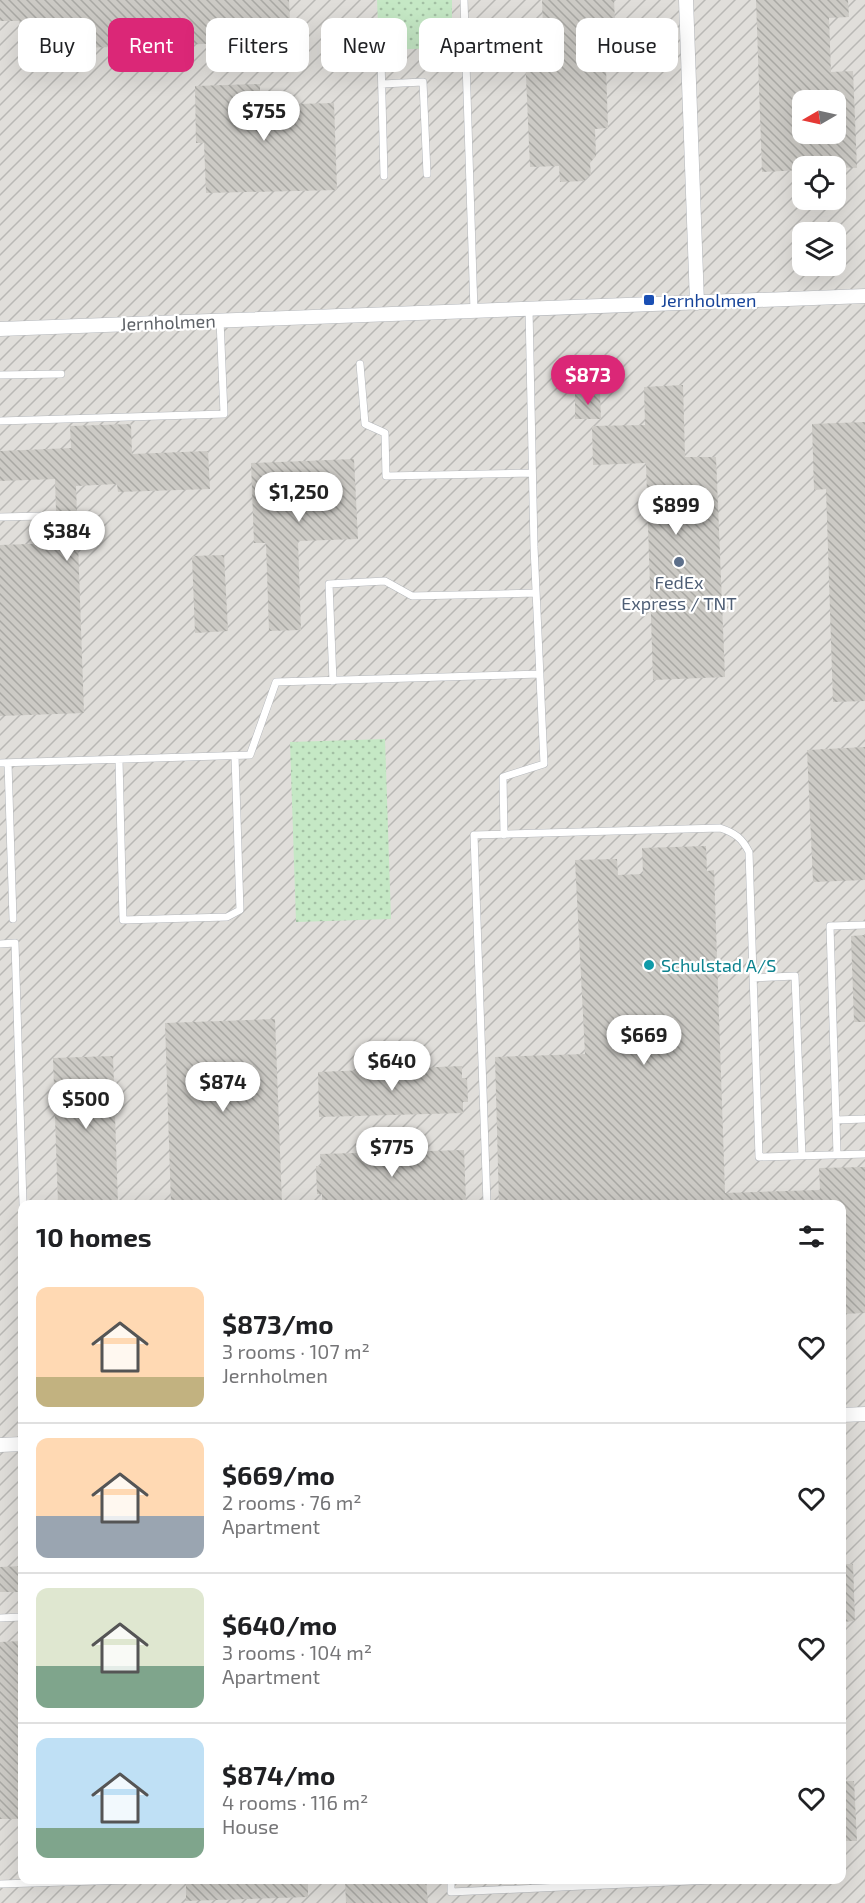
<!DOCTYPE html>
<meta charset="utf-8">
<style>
:root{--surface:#fff;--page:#f2f2f2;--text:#202124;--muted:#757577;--line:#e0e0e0;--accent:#db2777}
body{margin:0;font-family:"Exo 2",sans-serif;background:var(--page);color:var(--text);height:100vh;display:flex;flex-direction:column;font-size:22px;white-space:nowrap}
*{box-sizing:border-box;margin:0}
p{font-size:20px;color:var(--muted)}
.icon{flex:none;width:33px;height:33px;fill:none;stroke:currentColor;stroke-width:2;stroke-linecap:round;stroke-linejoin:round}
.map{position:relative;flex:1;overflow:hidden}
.panel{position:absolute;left:18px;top:1200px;width:828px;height:684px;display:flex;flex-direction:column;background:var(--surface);border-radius:12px;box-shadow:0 6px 24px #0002}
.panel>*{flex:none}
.top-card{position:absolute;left:18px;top:18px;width:830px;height:54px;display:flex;gap:12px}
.needle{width:39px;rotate:261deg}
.controls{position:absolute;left:792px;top:90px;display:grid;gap:12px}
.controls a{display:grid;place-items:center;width:54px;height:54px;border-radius:12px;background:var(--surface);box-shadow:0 6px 24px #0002;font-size:30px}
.price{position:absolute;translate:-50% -51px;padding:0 14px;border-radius:21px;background:#fff;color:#222;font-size:20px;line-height:39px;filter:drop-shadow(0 2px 3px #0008)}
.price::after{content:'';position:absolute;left:50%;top:36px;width:18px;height:14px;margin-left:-9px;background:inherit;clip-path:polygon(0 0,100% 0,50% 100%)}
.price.active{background:var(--accent);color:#fff}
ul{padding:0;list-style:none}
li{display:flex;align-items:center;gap:18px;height:150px;padding:0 18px}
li+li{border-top:2px solid var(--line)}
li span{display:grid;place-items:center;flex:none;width:168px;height:120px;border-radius:12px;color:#555}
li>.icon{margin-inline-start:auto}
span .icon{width:72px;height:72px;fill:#fffc;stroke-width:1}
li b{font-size:26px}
h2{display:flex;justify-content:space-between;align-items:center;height:72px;padding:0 18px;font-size:26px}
.tag{padding:0 21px;border-radius:12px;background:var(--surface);box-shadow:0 6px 24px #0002;font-size:21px;line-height:54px}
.tag.active{background:var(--accent);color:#fff}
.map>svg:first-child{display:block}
.industrial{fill:url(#industrial-furrows);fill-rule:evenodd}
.grass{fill:url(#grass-dots)}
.building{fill:url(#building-back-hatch);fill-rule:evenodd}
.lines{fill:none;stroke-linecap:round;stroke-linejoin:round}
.service-casing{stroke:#b5b8bc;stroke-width:8}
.minor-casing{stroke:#b5b8bc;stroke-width:15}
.service{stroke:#fff;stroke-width:7}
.minor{stroke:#fff;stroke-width:14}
.transit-dot{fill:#1a4fb4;stroke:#fff;stroke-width:2}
.service-dot{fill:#5c6f8a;stroke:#fff;stroke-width:2}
.culture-dot{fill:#0f9aa8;stroke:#fff;stroke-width:2}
.labels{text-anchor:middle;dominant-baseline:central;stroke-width:4.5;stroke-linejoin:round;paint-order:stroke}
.transit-label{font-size:18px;fill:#164399;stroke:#fff;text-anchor:start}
.street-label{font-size:18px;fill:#5f6368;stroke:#fff}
.service-label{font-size:18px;fill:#4e5e75;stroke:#fff}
.culture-label{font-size:18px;fill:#0d838f;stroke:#fff;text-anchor:start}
</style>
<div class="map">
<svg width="865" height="1903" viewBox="0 0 865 1903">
<defs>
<pattern id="industrial-furrows" width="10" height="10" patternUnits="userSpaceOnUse" patternTransform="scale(1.5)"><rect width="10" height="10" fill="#e0deda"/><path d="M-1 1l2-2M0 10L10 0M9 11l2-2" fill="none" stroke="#b9b8b5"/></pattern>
<pattern id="grass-dots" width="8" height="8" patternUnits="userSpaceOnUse" patternTransform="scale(1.5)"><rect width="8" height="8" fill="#c5e8c5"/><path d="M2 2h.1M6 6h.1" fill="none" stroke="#a3c0a4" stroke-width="1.8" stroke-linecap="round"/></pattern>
<pattern id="building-back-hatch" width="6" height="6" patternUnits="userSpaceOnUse" patternTransform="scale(1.5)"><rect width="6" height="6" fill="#cccac5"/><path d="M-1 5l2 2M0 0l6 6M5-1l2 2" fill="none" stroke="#a9a8a4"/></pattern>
</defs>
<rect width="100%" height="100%" fill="#f1efe8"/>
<path class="industrial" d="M 0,0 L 865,0 L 865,1903 L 0,1903 ZM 802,100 L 836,100 L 836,134 L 802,134 ZM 802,166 L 836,166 L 836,200 L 802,200 ZM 802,232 L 836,232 L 836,266 L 802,266 ZM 22,1204 L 842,1204 L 842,1880 L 22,1880 Z"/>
<path class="grass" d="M 377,0 L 452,0 L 452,39 L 448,45 L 442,48 L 379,50 Z
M 385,739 L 391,919 L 296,922 L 290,742 Z"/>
<path class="building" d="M 0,0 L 289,0 L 291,41 L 21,50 L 19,21 L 0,21 Z
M 542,0 L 614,0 L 617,67 L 606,68 L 608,128 L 595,129 L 596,156 L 590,163 L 591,174 L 584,181 L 560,182 L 559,166 L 530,167 L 524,31 L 543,30 Z
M 756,0 L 848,0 L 849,17 L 829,18 L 831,72 L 853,71 L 857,168 L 802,166 L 802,170 L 762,172 ZM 802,100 L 836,100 L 836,134 L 802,134 Z
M 260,84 L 260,105 L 334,103 L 337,190 L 206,193 L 204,143 L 196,143 L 195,86 Z
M 683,385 L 685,457 L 716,457 L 725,677 L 653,680 L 646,463 L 593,465 L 592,426 L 645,425 L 644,387 Z
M 600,393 L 601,419 L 575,419 L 575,394 Z
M 865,422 L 865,701 L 833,702 L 826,489 L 814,490 L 812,424 Z
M 131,424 L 132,454 L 208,451 L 210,489 L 118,492 L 117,484 L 76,486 L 84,713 L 0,716 L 0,545 L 57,543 L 55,479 L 0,481 L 0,451 L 71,448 L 70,426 Z
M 354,459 L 358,539 L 298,541 L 301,630 L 269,631 L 266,543 L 254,543 L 251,463 Z
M 224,555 L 228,631 L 195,633 L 192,556 Z
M 865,747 L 865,880 L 813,882 L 807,750 Z
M 706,846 L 707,871 L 714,870 L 725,1193 L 820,1190 L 819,1168 L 865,1167 L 865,1313 L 842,1314 L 842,1204 L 499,1204 L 495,1057 L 585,1054 L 575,860 L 617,859 L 618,875 L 643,874 L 642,848 Z
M 865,935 L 865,1022 L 854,1022 L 851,936 Z
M 275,1019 L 282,1204 L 171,1204 L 165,1023 Z
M 113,1056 L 118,1204 L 58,1204 L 53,1058 Z
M 462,1066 L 462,1078 L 467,1078 L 468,1102 L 463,1102 L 463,1113 L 319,1117 L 318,1072 Z
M 464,1150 L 466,1203 L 322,1204 L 322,1194 L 317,1194 L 316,1166 L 321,1166 L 320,1154 Z
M 842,1564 L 853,1564 L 855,1621 L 842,1622 Z
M 22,1566 L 22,1592 L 0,1592 L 0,1567 Z
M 22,1641 L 22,1819 L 0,1819 L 0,1642 Z
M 842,1781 L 854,1781 L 857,1841 L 842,1841 Z
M 186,1880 L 308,1880 L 308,1897 L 186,1901 Z
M 345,1880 L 426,1880 L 428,1903 L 346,1903 Z"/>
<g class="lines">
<g class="service-casing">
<path id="service" d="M 464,0 L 474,311
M 381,59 L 384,176
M 382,84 L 423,82 L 427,174
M 360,364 L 365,424 L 385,433 L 386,476 L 532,473
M 0,375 L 61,374
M 0,421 L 224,414 L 220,320
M 0,517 L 43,516
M 333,681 L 329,584 L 385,581 L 412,596 L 536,593
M 119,760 L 123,920 L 227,917 L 240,910 L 235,756
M 0,763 L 250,755 L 276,682 L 540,674
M 8,763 L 13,919
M 504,835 L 503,777 L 544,764 L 534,547 L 529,309
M 865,925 L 830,926 L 836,1120 L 865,1119
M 0,944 L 15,943 L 23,1204
M 753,978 L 795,976 L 802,1156
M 836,1120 L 837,1155
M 487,1204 L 474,835 L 720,828 C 735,833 742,838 749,852 L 759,1157 L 865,1154
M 0,1618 L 22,1617
M 451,1880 L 451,1892 L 712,1880
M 0,1884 L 129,1880"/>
</g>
<g class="minor-casing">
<path id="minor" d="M 686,0 L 697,303
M 0,329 L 865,296
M 842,1415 L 865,1414
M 0,1445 L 22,1444"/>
</g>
<use href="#service" class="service"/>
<use href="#minor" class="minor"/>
</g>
<rect class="transit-dot" x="643" y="294" width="12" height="12" rx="3"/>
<circle class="service-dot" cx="679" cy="562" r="6"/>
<circle class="culture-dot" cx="649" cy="965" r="6"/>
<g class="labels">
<g class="transit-label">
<text x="661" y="300">Jernholmen</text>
</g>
<g class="street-label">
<text transform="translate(168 322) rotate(-2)">Jernholmen</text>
</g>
<g class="service-label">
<text x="679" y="582">FedEx<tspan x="679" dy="21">Express / TNT</tspan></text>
</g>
<g class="culture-label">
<text x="661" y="965">Schulstad A/S</text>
</g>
</g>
</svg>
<div class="controls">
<a><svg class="needle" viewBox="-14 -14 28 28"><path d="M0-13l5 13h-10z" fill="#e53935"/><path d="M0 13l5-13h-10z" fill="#757577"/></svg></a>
<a><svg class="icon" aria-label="locate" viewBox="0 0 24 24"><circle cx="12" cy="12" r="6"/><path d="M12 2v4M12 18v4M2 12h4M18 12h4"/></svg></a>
<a><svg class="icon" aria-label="layers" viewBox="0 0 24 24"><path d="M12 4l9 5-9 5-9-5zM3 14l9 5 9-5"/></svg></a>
</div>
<b class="price" style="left:264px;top:142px">$755</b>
<b class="price active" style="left:588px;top:406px">$873</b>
<b class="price" style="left:299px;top:523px">$1,250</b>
<b class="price" style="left:676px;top:536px">$899</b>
<b class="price" style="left:67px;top:562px">$384</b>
<b class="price" style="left:644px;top:1066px">$669</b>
<b class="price" style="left:392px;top:1092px">$640</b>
<b class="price" style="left:223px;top:1113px">$874</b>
<b class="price" style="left:86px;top:1130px">$500</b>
<b class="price" style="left:392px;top:1178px">$775</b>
<div class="top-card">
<a class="tag">Buy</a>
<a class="tag active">Rent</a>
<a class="tag">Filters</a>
<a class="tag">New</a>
<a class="tag">Apartment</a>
<a class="tag">House</a>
</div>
<section class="panel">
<h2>10 homes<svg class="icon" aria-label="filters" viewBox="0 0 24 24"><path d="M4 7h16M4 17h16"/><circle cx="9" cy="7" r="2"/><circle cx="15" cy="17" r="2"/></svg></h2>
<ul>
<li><span style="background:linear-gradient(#ffd9b3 75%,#c2b280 0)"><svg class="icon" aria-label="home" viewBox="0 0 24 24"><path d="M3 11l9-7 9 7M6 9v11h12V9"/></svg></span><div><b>$873/mo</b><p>3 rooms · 107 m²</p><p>Jernholmen</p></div><svg class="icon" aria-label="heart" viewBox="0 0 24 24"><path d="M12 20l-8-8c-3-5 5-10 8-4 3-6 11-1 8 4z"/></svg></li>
<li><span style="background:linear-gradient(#ffd9b3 65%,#9aa5b1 0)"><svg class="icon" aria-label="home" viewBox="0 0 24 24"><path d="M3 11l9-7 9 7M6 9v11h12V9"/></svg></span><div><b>$669/mo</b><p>2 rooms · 76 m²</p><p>Apartment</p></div><svg class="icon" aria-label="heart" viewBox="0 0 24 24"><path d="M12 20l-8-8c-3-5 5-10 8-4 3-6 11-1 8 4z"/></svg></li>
<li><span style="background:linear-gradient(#dfe7d0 65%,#7fa58c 0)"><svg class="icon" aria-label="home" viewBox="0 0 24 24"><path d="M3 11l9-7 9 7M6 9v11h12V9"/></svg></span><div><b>$640/mo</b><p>3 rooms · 104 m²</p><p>Apartment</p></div><svg class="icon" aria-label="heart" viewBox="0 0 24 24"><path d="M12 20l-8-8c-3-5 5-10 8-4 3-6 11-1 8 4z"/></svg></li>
<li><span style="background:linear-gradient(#bfe0f5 75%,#7fa58c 0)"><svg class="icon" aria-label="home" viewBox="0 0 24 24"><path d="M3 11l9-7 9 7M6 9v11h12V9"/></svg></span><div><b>$874/mo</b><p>4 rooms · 116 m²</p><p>House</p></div><svg class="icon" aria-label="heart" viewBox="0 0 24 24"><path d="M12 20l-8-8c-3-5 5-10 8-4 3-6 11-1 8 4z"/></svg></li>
</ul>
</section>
</div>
